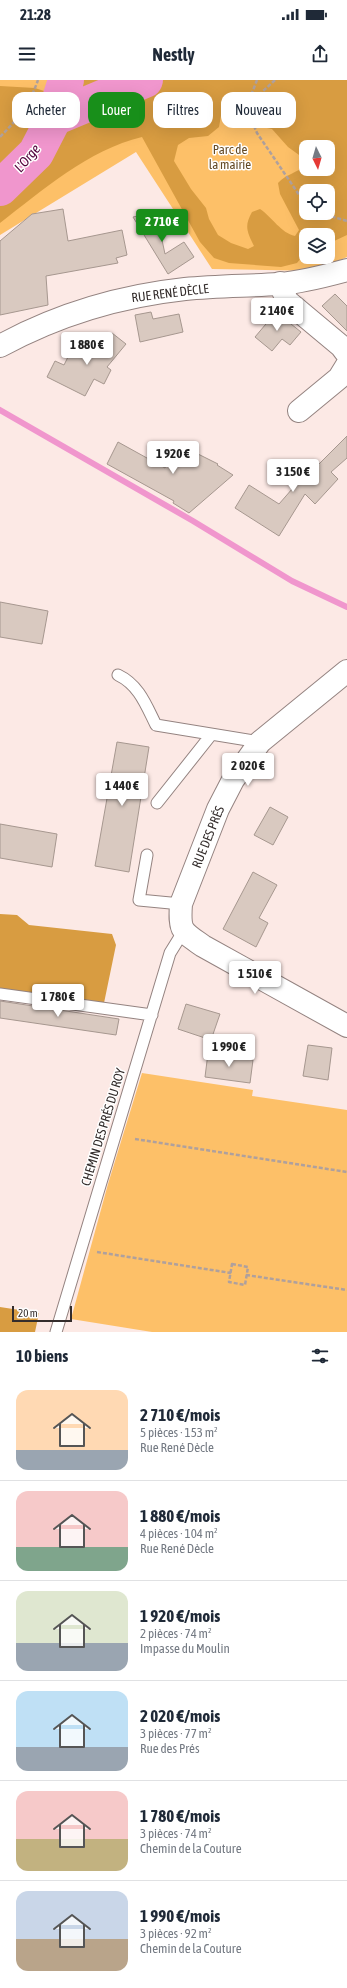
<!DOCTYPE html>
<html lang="fr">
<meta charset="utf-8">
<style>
:root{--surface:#fff;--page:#f2f2f3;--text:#1f2937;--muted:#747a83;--line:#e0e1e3;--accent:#188f1a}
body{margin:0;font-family:"Asap Condensed",sans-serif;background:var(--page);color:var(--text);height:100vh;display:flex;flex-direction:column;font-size:15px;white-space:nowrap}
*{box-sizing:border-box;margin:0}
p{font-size:13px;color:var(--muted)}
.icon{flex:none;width:22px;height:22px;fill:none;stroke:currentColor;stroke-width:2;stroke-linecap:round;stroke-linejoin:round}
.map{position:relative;height:1252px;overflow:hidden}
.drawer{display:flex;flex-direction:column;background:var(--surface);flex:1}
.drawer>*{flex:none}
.hud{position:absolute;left:12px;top:12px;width:323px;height:36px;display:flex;gap:8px}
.needle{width:26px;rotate:175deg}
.buttons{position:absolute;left:299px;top:60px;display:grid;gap:8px}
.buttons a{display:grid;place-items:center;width:36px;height:36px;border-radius:8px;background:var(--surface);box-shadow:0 4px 16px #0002;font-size:20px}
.scale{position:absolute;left:12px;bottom:10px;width:60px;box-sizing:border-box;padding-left:4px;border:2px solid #342d2c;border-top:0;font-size:11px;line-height:14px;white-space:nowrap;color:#342d2c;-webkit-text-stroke:3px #fff;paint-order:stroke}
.price{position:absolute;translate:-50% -34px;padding:0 9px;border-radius:4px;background:#fff;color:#222;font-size:13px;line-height:26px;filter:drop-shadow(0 1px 2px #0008)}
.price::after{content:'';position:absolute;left:50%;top:24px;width:12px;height:9px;margin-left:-6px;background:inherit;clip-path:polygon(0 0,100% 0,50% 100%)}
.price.current{background:var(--accent);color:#fff}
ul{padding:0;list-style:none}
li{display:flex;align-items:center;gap:12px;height:100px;padding:0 16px}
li+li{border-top:1px solid var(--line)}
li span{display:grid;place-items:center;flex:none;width:112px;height:80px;border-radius:12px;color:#555}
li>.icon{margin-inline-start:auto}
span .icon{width:48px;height:48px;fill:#fffc;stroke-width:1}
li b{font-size:17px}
h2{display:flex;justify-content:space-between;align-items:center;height:48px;padding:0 16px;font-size:17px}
.pill{padding:0 14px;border-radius:12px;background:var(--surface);box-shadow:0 4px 16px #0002;font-size:14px;line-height:36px}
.pill.current{background:var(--accent);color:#fff}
.status{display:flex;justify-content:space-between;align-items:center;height:28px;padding:0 20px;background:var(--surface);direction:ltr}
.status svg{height:11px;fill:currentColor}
header{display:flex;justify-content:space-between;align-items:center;height:52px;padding:0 16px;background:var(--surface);font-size:18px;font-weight:700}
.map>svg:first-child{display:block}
.green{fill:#fdc068;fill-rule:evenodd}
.forest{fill:#d89c41;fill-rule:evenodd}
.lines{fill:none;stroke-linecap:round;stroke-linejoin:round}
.stream{stroke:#f096cd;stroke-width:6}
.river{stroke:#f096cd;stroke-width:36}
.building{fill:#d9c9c0;stroke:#a6978f}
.lane-casing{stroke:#948380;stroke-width:13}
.street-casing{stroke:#948380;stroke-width:24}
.secondary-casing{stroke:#948380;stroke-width:24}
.path{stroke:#afa09d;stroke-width:2.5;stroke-dasharray:4 2;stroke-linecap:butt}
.lane{stroke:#fff;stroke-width:11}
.street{stroke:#fff;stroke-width:22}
.secondary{stroke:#fff;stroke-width:22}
.labels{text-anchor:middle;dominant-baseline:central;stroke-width:3;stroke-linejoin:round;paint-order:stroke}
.park-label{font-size:13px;fill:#644a25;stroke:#fff}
.street-label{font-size:13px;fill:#342d2c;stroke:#fff}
.water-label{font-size:14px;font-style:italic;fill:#51003b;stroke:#fff}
</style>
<div class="status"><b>21:28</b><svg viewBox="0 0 49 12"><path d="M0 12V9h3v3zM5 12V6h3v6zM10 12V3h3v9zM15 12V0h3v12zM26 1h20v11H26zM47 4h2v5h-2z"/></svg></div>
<header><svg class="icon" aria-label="menu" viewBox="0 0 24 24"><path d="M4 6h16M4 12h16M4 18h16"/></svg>Nestly<svg class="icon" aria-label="share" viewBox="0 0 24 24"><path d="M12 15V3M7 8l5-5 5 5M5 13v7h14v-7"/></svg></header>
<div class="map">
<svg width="347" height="1252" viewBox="0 0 347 1252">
<rect width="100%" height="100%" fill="#fce9e5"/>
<path class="green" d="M 0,0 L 347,0 L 347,177 L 314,191 L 212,189 L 136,72 L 0,155 ZM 306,67 L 328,67 L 328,89 L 306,89 ZM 306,111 L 328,111 L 328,133 L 306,133 ZM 306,155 L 328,155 L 328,177 L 306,177 Z
M 142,993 L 253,1010 L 252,1016 L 347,1030 L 347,1252 L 152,1252 L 71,1239 L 108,1104 Z"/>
<path class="forest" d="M 53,0 L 347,0 L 347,155 L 332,162 L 328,159 L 328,155 L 323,155 L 313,149 L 311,155 L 306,155 L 305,173 L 297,183 L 281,187 L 229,183 L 214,178 L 200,162 L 142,57 C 88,70 43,110 0,143 L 0,6 L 35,8 L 47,12 ZM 230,25 L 245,35 L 257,46 L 272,49 L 288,67 L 306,80 L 306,67 L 328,67 L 328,89 L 306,89 L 306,85 C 297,93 286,94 278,103 L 280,114 L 299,150 L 295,156 C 281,153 272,137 260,129 L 252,132 C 244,146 247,152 254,166 L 248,169 L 231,163 L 218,155 L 209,139 L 206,128 L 191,109 L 174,81 L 178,65 L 189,58 L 208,56 L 219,47 L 222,30 ZM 306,111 L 328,111 L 328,133 L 306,133 Z
M 0,834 L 17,835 L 29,845 L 112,854 L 116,865 L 104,923 L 0,910 Z
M 0,1227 L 39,1233 L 35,1252 L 0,1252 Z"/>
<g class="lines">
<path class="stream" d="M 0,330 L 193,441 L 292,501 L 347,527"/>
<path class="river" d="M 54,38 L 145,0
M 0,108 L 36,73 L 54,38 L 66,0"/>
</g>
<path class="building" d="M 63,129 L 68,161 L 122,150 L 127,175 L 116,178 L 118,183 L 46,196 L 48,225 L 0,235 L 0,161 L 32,134 Z
M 156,132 L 165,174 L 184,162 L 194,177 L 168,194 L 133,137 Z
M 335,214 L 347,226 L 347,251 L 322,226 Z
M 151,232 L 153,239 L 179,234 L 183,252 L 140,262 L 135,235 Z
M 276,232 L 301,252 L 290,265 L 282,259 L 272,271 L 255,257 Z
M 112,253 L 126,264 L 107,287 L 111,290 L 104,304 L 94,299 L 85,316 L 47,297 L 55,281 L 64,285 L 73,267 L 82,272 L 84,268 L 94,274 Z
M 347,356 L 347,378 L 331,392 L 338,399 L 315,424 L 305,414 L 279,456 L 235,428 L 249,405 L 279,424 L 313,385 L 316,387 Z
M 118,362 L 165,388 L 176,363 L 218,384 L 217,385 L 233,395 L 189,433 L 173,423 L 174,421 L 107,384 Z
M 0,522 L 48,531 L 42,564 L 0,557 Z
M 117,662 L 149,667 L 129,792 L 95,786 Z
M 270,727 L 288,737 L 273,765 L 254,755 Z
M 0,744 L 57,754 L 52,787 L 0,778 Z
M 253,792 L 277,805 L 259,838 L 268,843 L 256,867 L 223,849 Z
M 0,921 L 119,939 L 116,955 L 0,938 Z
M 186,924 L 220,934 L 211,960 L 178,949 Z
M 308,965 L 332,968 L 328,1000 L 303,996 Z
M 208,973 L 253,980 L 250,1003 L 205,997 Z"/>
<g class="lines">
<g class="lane-casing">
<path id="lane" d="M 118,595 C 139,605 146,625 156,645 L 260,662
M 157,723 L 211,655
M 147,775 L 139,820 L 181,824
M 0,914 L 152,935
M 56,1252 L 170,873 L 183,852"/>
</g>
<g class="street-casing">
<path id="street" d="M 280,203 L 287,221 L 341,266 L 347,274
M 299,331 L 339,298 L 347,285
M 347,591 L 260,662 L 233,700 L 218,729 L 181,824 C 179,852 182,851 203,866 L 347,946"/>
</g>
<g class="secondary-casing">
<path id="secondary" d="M 0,266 C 57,235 120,216 185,209 C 216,206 247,206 279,204 C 302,202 325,196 347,190"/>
</g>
<path class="path" d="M 275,0 L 246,27 L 257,53 L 306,125
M 247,26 L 257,0
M 0,57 C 20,36 28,28 38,0
M 320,133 L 347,141
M 135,1059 L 347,1092
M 97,1172 L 231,1193
M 232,1184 L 248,1187 L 245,1205 L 229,1202 Z
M 246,1195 L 347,1210"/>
<use href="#lane" class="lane"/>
<use href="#street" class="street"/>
<use href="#secondary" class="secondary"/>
</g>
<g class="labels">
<g class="park-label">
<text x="230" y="69">Parc de<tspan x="230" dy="15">la mairie</tspan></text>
</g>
<g class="street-label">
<text transform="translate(170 213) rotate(-7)">RUE RENÉ DÈCLE</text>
<text transform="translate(208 757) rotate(-68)">RUE DES PRÉS</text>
<text transform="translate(103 1047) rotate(-73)">CHEMIN DES PRÉS DU ROY</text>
</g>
<g class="water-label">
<text transform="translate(27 78) rotate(-50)">L'Orge</text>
</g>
</g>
</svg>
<div class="buttons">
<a><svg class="needle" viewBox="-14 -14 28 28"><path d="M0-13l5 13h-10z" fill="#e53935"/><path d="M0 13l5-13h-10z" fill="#747a83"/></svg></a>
<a><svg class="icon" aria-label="locate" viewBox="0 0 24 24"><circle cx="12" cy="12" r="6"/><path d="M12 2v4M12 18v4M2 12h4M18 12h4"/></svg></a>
<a><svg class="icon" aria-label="layers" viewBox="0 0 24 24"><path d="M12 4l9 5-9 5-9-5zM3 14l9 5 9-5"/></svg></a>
</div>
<div class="scale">20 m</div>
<b class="price current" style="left:162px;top:163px">2 710 €</b>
<b class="price" style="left:277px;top:252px">2 140 €</b>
<b class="price" style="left:87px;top:286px">1 880 €</b>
<b class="price" style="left:173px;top:395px">1 920 €</b>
<b class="price" style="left:293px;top:413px">3 150 €</b>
<b class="price" style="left:248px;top:707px">2 020 €</b>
<b class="price" style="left:122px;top:727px">1 440 €</b>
<b class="price" style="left:255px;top:915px">1 510 €</b>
<b class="price" style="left:58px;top:938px">1 780 €</b>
<b class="price" style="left:229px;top:988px">1 990 €</b>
<div class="hud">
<a class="pill">Acheter</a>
<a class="pill current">Louer</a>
<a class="pill">Filtres</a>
<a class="pill">Nouveau</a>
</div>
</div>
<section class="drawer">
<h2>10 biens<svg class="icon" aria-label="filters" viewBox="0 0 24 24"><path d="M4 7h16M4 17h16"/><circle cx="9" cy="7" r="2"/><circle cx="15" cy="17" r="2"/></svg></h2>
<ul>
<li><span style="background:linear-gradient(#ffd9b3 75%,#9aa5b1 0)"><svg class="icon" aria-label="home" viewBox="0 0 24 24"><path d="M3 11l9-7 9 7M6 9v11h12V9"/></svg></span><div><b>2 710 €/mois</b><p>5 pièces · 153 m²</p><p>Rue René Dècle</p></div></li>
<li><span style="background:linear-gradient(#f6c9c9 70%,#7fa58c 0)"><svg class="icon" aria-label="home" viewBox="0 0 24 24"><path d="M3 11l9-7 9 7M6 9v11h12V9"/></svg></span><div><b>1 880 €/mois</b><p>4 pièces · 104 m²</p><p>Rue René Dècle</p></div></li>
<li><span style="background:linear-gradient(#dfe7d0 65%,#9aa5b1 0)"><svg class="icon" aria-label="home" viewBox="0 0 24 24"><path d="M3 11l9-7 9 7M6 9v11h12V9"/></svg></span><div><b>1 920 €/mois</b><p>2 pièces · 74 m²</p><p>Impasse du Moulin</p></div></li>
<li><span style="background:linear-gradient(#bfe0f5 70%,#9aa5b1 0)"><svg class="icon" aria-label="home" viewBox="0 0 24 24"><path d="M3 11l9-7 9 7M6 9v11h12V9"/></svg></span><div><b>2 020 €/mois</b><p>3 pièces · 77 m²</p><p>Rue des Prés</p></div></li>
<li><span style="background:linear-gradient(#f6c9c9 60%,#c2b280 0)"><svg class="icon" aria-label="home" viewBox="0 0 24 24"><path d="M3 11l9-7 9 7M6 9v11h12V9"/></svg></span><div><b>1 780 €/mois</b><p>3 pièces · 74 m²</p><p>Chemin de la Couture</p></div></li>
<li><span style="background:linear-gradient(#c9d6e8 60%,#b9a48a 0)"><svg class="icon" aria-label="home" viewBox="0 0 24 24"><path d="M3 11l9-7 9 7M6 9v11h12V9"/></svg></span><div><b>1 990 €/mois</b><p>3 pièces · 92 m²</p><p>Chemin de la Couture</p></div></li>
</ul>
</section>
